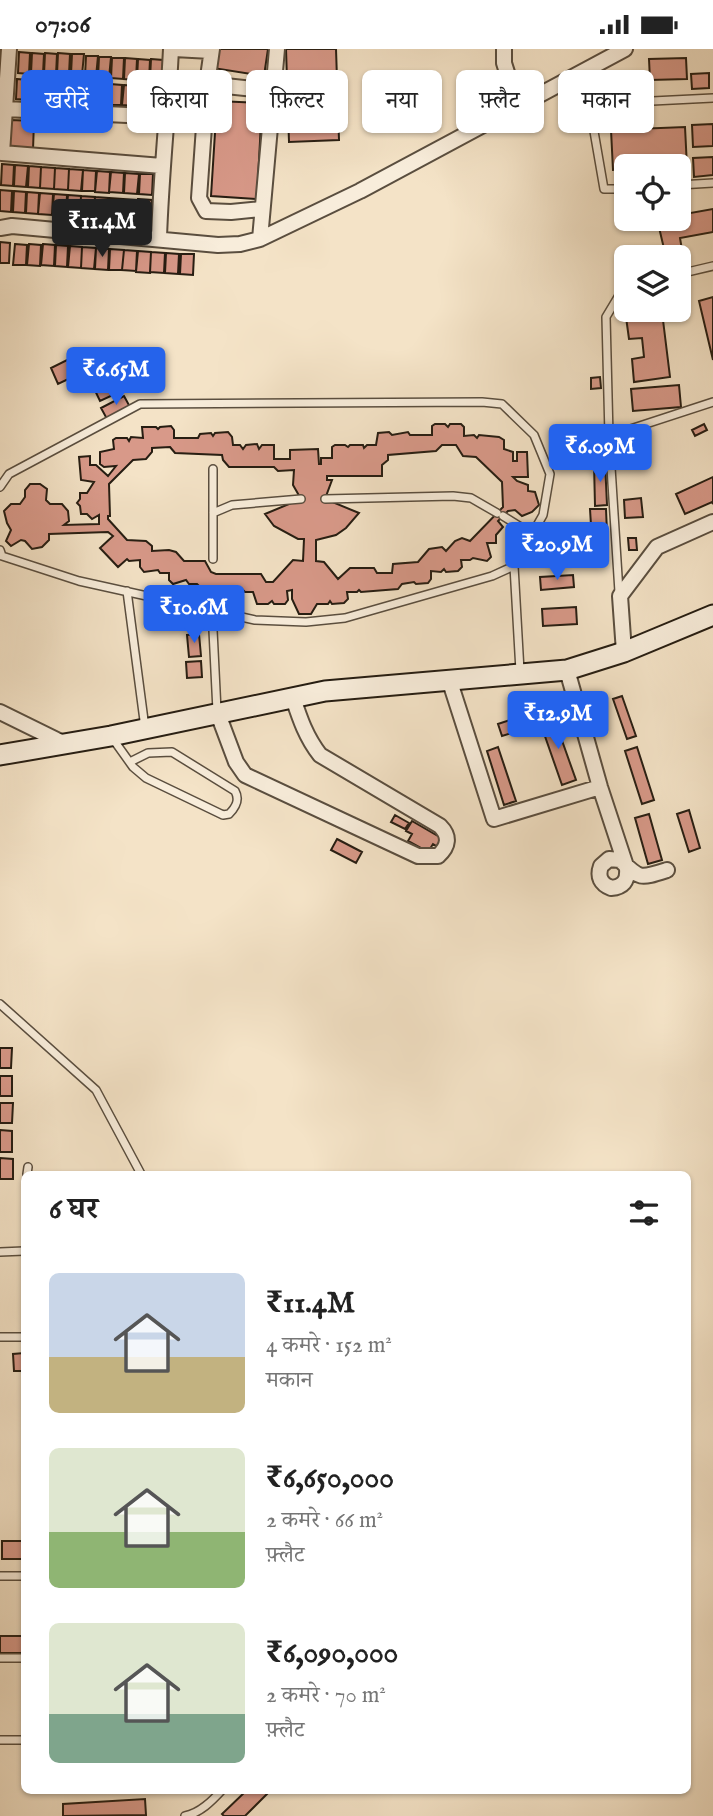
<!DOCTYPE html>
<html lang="hi">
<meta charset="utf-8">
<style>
:root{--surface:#fff;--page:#f2f2f2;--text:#222;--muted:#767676;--accent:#2563eb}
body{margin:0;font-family:"IM FELL English","Noto Serif Devanagari",serif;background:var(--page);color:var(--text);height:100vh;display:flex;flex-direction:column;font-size:26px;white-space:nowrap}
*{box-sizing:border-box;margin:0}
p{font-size:23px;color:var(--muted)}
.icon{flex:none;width:38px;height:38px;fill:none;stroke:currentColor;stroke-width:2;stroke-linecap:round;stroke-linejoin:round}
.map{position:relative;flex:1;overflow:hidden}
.drawer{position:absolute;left:21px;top:1122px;width:670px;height:623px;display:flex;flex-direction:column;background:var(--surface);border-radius:10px;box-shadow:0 2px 5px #0004}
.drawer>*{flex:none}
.guide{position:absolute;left:21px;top:21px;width:672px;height:63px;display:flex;gap:14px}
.fabs{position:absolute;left:614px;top:105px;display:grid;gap:14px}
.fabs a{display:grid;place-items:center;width:77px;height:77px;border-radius:10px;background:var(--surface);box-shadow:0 2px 5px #0004;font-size:35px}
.price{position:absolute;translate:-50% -60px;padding:0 16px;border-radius:7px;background:var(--accent);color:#fff;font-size:23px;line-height:46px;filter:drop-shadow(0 2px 4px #0008)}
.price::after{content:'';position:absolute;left:50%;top:42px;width:21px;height:16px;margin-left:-10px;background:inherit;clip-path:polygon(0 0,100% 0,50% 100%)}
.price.selected{background:#222;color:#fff}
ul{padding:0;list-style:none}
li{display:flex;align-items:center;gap:21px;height:175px;padding:0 28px}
li span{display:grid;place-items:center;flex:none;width:196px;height:140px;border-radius:10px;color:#555}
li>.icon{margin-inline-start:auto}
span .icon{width:84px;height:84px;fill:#fffc;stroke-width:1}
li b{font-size:30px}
h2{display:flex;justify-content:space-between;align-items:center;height:84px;padding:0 28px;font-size:30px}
.chip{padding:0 24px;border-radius:10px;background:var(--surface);box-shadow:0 2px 5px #0004;font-size:24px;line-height:63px}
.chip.selected{background:var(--accent);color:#fff}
.status{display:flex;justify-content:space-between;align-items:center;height:49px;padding:0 35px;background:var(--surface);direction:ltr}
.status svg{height:19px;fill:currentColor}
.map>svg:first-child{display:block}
.building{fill:#d89989;stroke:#261d12;stroke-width:2;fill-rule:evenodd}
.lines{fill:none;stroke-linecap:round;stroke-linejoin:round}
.lane-casing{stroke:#5a4e3f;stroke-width:10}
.street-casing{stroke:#5a4e3f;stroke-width:18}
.secondary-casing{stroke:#261d12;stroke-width:23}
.lane{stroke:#f8eddb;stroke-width:7}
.street{stroke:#f8eddb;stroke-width:14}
.secondary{stroke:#f8eddb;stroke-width:19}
</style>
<div class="status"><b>07:06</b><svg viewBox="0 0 49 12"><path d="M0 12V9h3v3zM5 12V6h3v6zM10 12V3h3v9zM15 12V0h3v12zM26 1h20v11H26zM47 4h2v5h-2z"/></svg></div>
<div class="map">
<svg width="713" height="1767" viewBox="0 0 713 1767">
<rect width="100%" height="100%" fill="#f4e3c7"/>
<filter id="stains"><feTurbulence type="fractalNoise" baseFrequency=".00286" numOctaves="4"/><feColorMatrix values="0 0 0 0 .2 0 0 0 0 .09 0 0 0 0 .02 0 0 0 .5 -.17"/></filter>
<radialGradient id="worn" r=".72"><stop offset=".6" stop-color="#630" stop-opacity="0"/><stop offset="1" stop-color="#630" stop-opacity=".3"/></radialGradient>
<path class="building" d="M 216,0 L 268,0 L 264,27 L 213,19 Z
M 286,0 L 336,0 L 339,91 L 289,93 Z
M 19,3 L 30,4 L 29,25 L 18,24 Z
M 32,4 L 44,5 L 43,25 L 31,24 Z
M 45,4 L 57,5 L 56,26 L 44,25 Z
M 58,4 L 70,5 L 69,25 L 57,25 Z
M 72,5 L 84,5 L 82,26 L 71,25 Z
M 86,7 L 98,7 L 96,28 L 85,27 Z
M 99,8 L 111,8 L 109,29 L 98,28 Z
M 112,9 L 124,9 L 123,30 L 111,29 Z
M 125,9 L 137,10 L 136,31 L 124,30 Z
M 686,9 L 687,30 L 650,31 L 649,10 Z
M 138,10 L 150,11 L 149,31 L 137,30 Z
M 151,10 L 163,11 L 162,31 L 150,30 Z
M 709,24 L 709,39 L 692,40 L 691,25 Z
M 17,30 L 29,31 L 28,51 L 16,50 Z
M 31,30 L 42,31 L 41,52 L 29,51 Z
M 44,31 L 55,32 L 54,52 L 42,51 Z
M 57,31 L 68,31 L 67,52 L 55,51 Z
M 70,31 L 82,32 L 81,52 L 69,52 Z
M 84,33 L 96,34 L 95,54 L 83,53 Z
M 97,34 L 109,35 L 108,55 L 96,54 Z
M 110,35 L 122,36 L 121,56 L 109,56 Z
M 124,36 L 135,37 L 134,57 L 122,56 Z
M 137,36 L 148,37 L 147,57 L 135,57 Z
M 150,36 L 161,37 L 160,58 L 148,57 Z
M 217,52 L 262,54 L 257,150 L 211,147 Z
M 11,71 L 34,72 L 33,101 L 9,100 Z
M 713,75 L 713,97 L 693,98 L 692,76 Z
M 685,78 L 687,118 L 626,117 L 626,120 L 613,121 L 611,81 Z
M 713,108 L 713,126 L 694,128 L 693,109 Z
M 2,115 L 14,116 L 13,137 L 1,136 Z
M 15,116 L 28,117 L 26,138 L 14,137 Z
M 29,117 L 41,118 L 40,139 L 28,138 Z
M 41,118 L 55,119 L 54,140 L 40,139 Z
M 55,119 L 69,120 L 68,141 L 54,140 Z
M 69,120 L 83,121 L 81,142 L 68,141 Z
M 83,121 L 96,122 L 95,142 L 82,142 Z
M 97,122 L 110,123 L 109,144 L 95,143 Z
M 111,123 L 124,124 L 123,144 L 109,143 Z
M 125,124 L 139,125 L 137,145 L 124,144 Z
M 140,125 L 153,125 L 152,146 L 139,145 Z
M 0,141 L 12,142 L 11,163 L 0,162 Z
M 14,142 L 26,143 L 25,164 L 13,163 Z
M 27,143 L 39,144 L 38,165 L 26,164 Z
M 40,144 L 53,145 L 52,166 L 38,165 Z
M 54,145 L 67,146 L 66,167 L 52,166 Z
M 68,146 L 81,147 L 80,167 L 66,167 Z
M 81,147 L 95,148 L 93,168 L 80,167 Z
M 95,148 L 108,149 L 107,169 L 94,169 Z
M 109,149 L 122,150 L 121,170 L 108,169 Z
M 123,150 L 137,151 L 136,171 L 122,170 Z
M 138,150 L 152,151 L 151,172 L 137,171 Z
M 713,160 L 713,183 L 680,189 L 684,213 L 679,214 L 679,208 L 666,208 L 657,170 L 679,170 L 679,166 Z
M 0,193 L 10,194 L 9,214 L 0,214 Z
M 15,195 L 27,196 L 26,216 L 13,216 Z
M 29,195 L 41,196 L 40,217 L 27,216 Z
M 43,195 L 55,196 L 54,217 L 41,216 Z
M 56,196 L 68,197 L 67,218 L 55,217 Z
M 70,197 L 82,198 L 81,219 L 68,218 Z
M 82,198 L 96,199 L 94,220 L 81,219 Z
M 96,199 L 109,200 L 108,221 L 95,220 Z
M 110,200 L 124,201 L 122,221 L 109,221 Z
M 124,201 L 137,202 L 136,222 L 122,221 Z
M 138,202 L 151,203 L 150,224 L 136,223 Z
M 151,203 L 165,204 L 164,224 L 150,223 Z
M 166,204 L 179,205 L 178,225 L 165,224 Z
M 181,205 L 194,205 L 193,226 L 180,225 Z
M 713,248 L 713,311 L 699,252 Z
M 662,263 L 670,328 L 634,333 L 632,310 L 644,308 L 642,289 L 629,290 L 626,268 Z
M 71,309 L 79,325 L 58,335 L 51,319 Z
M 115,319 L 124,341 L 100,352 L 90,331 Z
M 600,328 L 601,339 L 591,340 L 591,329 Z
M 679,336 L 681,358 L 633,362 L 631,340 Z
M 124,347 L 130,358 L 107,370 L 101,359 Z
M 435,375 L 445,375 L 448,378 L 450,375 L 461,375 L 464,378 L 464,387 L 474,386 L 477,389 L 479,386 L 499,388 L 504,391 L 504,400 L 513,403 L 513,412 L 517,412 L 517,403 L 527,403 L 528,428 L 513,428 L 517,432 L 528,436 L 528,442 L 535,443 L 539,456 L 532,463 L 522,467 L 515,461 L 508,462 L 498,472 L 503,478 L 496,486 L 496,494 L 487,494 L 491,508 L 487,512 L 473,509 L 470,511 L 461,511 L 462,518 L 458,522 L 446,523 L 444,520 L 441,523 L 431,522 L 431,530 L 428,534 L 416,535 L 414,533 L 402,535 L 398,540 L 361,543 L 359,541 L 357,543 L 347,543 L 348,550 L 344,554 L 332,555 L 330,552 L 328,555 L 317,555 L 311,565 L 299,565 L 292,550 L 292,541 L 287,542 L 288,551 L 285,555 L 274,555 L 272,552 L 268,555 L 257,555 L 253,543 L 245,543 L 242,540 L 240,543 L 227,543 L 224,540 L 202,540 L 197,535 L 189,535 L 186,531 L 173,535 L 169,531 L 169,524 L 160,524 L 158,521 L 144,523 L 140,518 L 140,511 L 129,512 L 127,510 L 118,518 L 100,499 L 113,487 L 108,483 L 49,485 L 49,491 L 42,498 L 32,500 L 25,492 L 21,491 L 11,497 L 6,492 L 11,481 L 7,474 L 4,462 L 11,455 L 20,455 L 25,448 L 25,441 L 30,435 L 40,435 L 47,440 L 46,451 L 50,455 L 62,455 L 68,462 L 69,472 L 64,476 L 99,475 L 99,466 L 92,470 L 87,465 L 81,465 L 80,457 L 77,454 L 80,450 L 80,444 L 87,444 L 94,433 L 81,431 L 79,408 L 90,407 L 90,416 L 96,416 L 108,427 L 116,417 L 104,418 L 100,415 L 100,403 L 114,400 L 113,391 L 116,389 L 127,389 L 129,392 L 131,388 L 143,389 L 142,378 L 156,378 L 158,380 L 160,378 L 171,377 L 174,381 L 174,389 L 198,389 L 200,385 L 211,384 L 213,387 L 215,384 L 228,383 L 232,388 L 233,396 L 240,396 L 243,400 L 246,396 L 257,395 L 259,400 L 262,396 L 274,396 L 274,410 L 290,410 L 290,401 L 318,400 L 319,415 L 321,415 L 321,409 L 332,409 L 332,398 L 335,396 L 345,396 L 348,398 L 350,396 L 363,396 L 364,399 L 367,396 L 376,396 L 378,384 L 389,383 L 392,386 L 408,383 L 410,386 L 432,386 L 432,377 ZM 442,396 L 456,396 L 463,407 L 476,408 L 502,433 L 503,458 L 470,492 L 462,489 L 455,492 L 446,502 L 442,498 L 429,500 L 418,513 L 393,515 L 392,524 L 377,524 L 374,519 L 350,519 L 338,530 L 324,513 L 316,512 L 316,491 L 336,486 L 346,479 L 359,464 L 325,450 L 332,431 L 327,431 L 327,427 L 382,427 L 382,416 L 388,411 L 388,406 L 436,402 ZM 170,398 L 175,404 L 222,406 L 223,411 L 229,418 L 274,418 L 278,422 L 294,421 L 293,436 L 301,450 L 265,465 L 274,477 L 298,490 L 304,490 L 303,512 L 293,511 L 273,533 L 266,533 L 261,525 L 216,525 L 211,523 L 205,512 L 184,512 L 176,503 L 169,501 L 152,502 L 152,497 L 146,492 L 127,491 L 108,470 L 108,467 L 110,467 L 109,435 L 133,411 L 146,410 L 152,403 L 152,399 Z
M 704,375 L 707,381 L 695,387 L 692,381 Z
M 605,413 L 607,456 L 595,457 L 594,414 Z
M 713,428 L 713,455 L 712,453 L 685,465 L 676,445 Z
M 641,449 L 643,468 L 625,469 L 624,451 Z
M 590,460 L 606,460 L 608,508 L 593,509 Z
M 628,489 L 636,489 L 637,501 L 629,501 Z
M 573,526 L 574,538 L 541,541 L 540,528 Z
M 576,558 L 577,575 L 543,577 L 542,560 Z
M 199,585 L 201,607 L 189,608 L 187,586 Z
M 201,612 L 202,628 L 187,629 L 186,613 Z
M 622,647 L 636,687 L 627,690 L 613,650 Z
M 525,666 L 528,679 L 502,687 L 498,675 Z
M 554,669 L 576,731 L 562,736 L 540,673 Z
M 498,698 L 516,752 L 504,756 L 487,702 Z
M 637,698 L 654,751 L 642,755 L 625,702 Z
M 689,761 L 700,799 L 689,803 L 677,765 Z
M 649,765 L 662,811 L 648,815 L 635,769 Z
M 395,766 L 409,774 L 405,780 L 391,773 Z
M 412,772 L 443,790 L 438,798 L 433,795 L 428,803 L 408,792 L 412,785 L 406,782 Z
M 337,790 L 362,803 L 356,814 L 331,801 Z
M 0,999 L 12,999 L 11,1019 L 0,1019 Z
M 0,1027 L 12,1027 L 12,1047 L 0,1047 Z
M 0,1054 L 13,1054 L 12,1074 L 0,1074 Z
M 0,1081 L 12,1082 L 12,1103 L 0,1103 Z
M 0,1109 L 13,1110 L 13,1130 L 0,1130 Z
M 24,1304 L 24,1322 L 14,1322 L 13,1305 Z
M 2,1492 L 24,1492 L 24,1510 L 2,1510 Z
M 0,1587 L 24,1587 L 24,1604 L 0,1604 Z
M 247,1741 L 271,1741 L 245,1767 L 224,1767 L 222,1765 Z
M 145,1750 L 146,1766 L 63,1767 L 63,1755 Z"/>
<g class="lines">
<g class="lane-casing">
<path id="lane" d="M 679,136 L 713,134
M 626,140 L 604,140 L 591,65 L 592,55 L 713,49
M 679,225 L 713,217
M 609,387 L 713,353
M 0,438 L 9,425 L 140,355 L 482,353 L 502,355 L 534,386 L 550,425 L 543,466 L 514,517 L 492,527 L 345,569 L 306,573 L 255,571 L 79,532 L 2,507 L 0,501
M 325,450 L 453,447 L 471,449 L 497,464
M 213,464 L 232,456 L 301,450
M 503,467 L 532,485
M 213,510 L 213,420
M 514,517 L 520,622
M 127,542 L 145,679
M 619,543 L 609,387 L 606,268 L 621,243 L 626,240
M 212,561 L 217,662
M 113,690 L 133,718 L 146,729 L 223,766 L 229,765 C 236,758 240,751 235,742 L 172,703 L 148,704 L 130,713
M 0,955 L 96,1041 L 141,1125
M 27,1125 L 28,1118
M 0,1203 L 24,1202
M 0,1288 L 24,1288
M 0,1527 L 24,1527
M 0,1609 L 24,1609
M 0,1691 L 24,1691
M 185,1767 C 200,1764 212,1752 222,1741"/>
</g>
<g class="street-casing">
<path id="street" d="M 9,0 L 2,104 L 162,117
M 174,0 L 211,2
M 504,0 L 504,14 L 518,58
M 207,35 L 212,0
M 6,60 L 167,68
M 261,160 L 231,163 L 206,162 L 199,149 L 207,35 L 272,42
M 0,179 L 12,177 L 218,196 L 240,195 L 260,190 L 360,142 L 625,0
M 159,189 C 161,126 168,63 171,0
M 260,190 L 277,0
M 624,603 L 620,547 L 657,498 L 713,473
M 567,621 L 600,738 L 627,820 C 628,832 623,838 611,839 C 601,835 597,828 601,817 L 609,810 L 620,811 C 640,830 639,830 667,821
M 449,630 L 494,770 L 600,738
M 0,663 L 63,694
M 218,665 L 236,713 L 245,726 L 418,807 L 438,807 C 449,797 450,787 440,777 L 320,706 C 306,688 300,670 293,649"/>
</g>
<g class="secondary-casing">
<path id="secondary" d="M 0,706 L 111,687 L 325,642 L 567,621 L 624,603 L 713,566"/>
</g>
<use href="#lane" class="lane"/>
<use href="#street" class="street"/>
<use href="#secondary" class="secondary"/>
</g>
<rect width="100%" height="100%" filter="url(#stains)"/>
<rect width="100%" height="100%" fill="url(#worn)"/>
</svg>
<div class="fabs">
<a><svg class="icon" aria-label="locate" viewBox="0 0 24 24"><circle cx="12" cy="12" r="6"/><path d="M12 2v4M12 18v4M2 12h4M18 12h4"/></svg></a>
<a><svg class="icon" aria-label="layers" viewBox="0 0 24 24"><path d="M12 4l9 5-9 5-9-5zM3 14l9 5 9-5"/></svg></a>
</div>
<b class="price selected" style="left:102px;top:210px">₹11.4M</b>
<b class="price" style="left:116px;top:358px">₹6.65M</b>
<b class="price" style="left:600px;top:435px">₹6.09M</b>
<b class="price" style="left:557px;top:533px">₹20.9M</b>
<b class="price" style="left:194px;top:596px">₹10.6M</b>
<b class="price" style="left:558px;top:702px">₹12.9M</b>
<div class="guide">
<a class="chip selected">खरीदें</a>
<a class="chip">किराया</a>
<a class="chip">फ़िल्टर</a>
<a class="chip">नया</a>
<a class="chip">फ़्लैट</a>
<a class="chip">मकान</a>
</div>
<section class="drawer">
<h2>6 घर<svg class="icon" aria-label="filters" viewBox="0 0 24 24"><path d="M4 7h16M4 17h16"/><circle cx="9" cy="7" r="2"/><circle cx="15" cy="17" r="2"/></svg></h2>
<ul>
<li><span style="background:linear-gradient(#c9d6e8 60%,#c2b280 0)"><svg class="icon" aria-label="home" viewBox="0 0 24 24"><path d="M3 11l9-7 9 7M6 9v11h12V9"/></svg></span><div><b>₹11.4M</b><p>4 कमरे · 152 m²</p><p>मकान</p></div></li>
<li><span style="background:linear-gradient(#dfe7d0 60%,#8fb573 0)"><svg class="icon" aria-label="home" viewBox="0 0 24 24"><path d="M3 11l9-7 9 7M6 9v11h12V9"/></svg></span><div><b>₹6,650,000</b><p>2 कमरे · 66 m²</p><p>फ़्लैट</p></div></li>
<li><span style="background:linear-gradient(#dfe7d0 65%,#7fa58c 0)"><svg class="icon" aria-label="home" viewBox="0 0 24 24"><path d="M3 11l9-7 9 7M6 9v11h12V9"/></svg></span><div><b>₹6,090,000</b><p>2 कमरे · 70 m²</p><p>फ़्लैट</p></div></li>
</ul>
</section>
</div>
